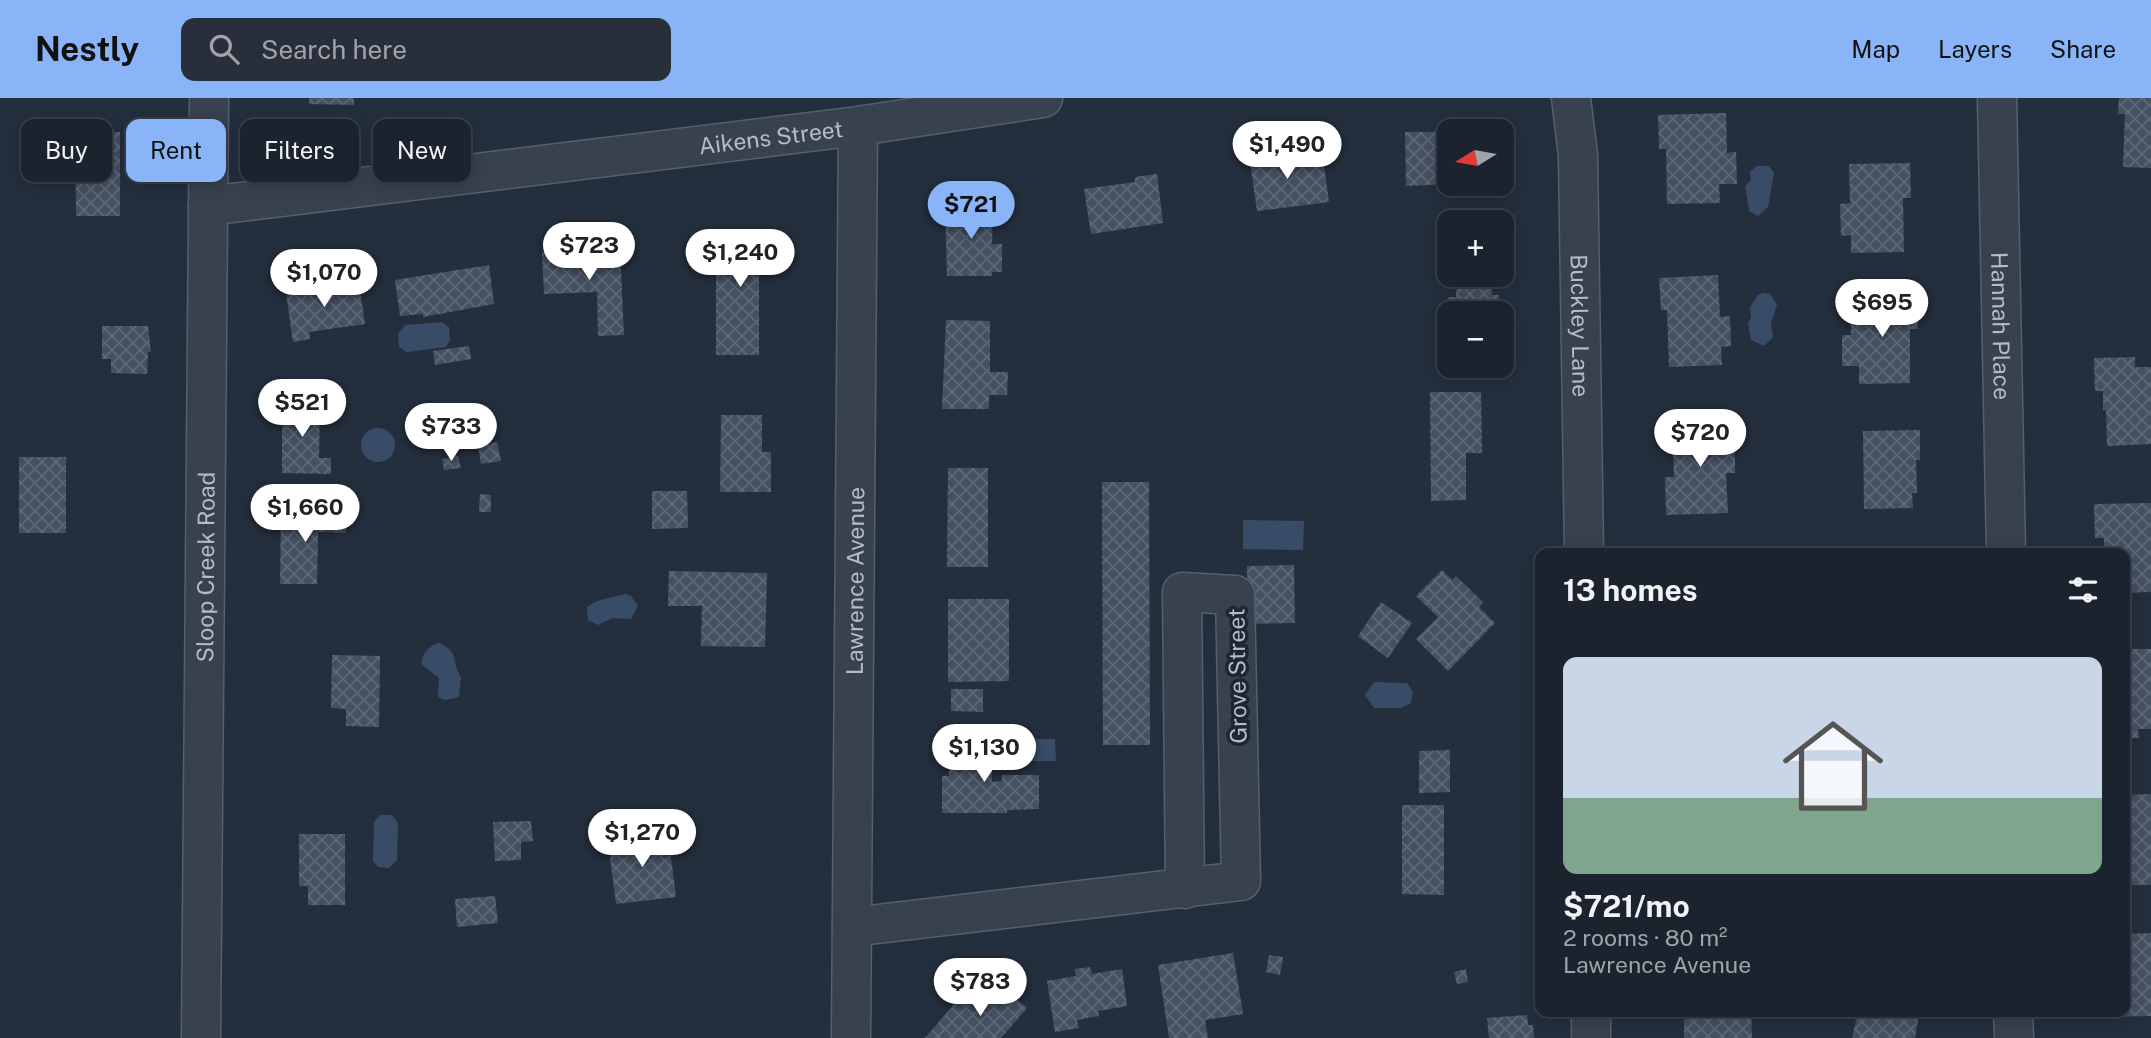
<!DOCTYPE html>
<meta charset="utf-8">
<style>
:root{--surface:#1b232e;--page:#282f3a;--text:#f1f3f6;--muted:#a0a4aa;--line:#39404a;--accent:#8ab4f8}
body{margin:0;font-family:"Public Sans",sans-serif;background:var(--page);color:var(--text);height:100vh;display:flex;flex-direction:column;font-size:26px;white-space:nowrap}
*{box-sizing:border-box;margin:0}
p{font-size:23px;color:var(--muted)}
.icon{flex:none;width:38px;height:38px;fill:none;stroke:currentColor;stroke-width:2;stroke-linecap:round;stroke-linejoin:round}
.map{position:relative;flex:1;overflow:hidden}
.drawer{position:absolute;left:1535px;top:450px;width:595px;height:469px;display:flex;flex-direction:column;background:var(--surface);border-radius:14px;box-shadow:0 4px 18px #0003,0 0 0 2px var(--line)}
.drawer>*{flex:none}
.top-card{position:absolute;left:21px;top:21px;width:665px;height:63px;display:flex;gap:14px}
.needle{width:46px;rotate:259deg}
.buttons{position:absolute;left:1437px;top:21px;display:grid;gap:14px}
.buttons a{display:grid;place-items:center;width:77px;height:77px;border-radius:14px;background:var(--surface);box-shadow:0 4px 18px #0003,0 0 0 2px var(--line);font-size:35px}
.price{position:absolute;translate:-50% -60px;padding:0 16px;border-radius:24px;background:#fff;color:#222;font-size:23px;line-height:46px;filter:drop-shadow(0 2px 4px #0008)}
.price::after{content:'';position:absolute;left:50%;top:42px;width:21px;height:16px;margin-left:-10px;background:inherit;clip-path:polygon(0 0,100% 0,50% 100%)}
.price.on{background:var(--accent);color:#111}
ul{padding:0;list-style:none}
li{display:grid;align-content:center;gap:14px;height:371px;padding:0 28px}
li+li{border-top:2px solid var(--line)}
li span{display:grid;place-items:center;height:217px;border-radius:14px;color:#555}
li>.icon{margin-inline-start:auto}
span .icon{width:126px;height:126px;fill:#fffc;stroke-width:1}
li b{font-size:30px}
h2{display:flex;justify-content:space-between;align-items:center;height:84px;padding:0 28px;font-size:30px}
.pill{padding:0 24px;border-radius:14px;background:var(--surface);box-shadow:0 4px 18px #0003,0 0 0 2px var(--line);font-size:24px;line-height:63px}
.pill.on{background:var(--accent);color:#111}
header{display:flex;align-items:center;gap:42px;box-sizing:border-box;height:98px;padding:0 35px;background:var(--accent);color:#111}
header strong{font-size:33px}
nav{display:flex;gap:38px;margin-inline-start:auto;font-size:24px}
.search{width:490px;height:63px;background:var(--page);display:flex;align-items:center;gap:18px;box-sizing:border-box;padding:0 24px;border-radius:14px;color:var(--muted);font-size:26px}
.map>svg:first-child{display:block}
.water{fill:#394c67}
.building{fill:url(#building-cross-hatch)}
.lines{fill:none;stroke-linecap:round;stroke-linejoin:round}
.minor-casing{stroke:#565f6c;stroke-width:41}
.minor{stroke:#38414e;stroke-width:38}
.labels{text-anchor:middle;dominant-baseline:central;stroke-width:7;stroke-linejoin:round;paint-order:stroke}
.street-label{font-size:23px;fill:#b4bcc9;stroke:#1d2633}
</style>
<header>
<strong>Nestly</strong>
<div class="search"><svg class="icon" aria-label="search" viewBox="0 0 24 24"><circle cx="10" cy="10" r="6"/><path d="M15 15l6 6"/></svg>Search here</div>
<nav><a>Map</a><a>Layers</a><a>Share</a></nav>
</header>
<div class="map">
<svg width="2151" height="940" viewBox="0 0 2151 940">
<defs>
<pattern id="building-cross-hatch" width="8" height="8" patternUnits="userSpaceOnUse" patternTransform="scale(1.75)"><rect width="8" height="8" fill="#455162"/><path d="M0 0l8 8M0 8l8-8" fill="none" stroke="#5d6877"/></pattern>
</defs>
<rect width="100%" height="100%" fill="#242f3e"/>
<path class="water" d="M 1757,68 L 1769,68 L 1774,75 L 1768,109 L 1758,118 L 1749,113 L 1745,88 L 1751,82 L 1750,74 Z
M 1764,195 L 1770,196 L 1777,207 L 1771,225 L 1773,239 L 1764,248 L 1751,242 L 1748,225 L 1751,219 L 1750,209 L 1758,197 Z
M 442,224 L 449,229 L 450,242 L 446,249 L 407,254 L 399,249 L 398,236 L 405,227 Z
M361 347a17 17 0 1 1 34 0a17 17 0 1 1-34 0Z
M 1243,422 L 1304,423 L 1303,452 L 1243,451 Z
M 625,496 L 631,498 L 638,508 L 631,521 L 612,520 L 598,527 L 588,522 L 587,509 C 599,500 611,500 625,496 Z
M 439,545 C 461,555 450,562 461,579 L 459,599 L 445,602 L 438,599 L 439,580 L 422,567 C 420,557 430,547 439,545 Z
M 1374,584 L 1407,585 L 1413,594 L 1411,605 L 1401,610 L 1374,610 L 1365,597 Z
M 1010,641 L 1055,641 L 1056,663 L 1010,663 Z
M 380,717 L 392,717 L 398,725 L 397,762 L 389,770 L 378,769 L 373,763 L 374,724 Z"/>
<path class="building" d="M 309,0 L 354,0 L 354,7 L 309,6 Z
M 2119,0 L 2151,0 L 2151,70 L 2123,69 L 2125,16 L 2118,16 Z
M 1726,15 L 1727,55 L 1736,54 L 1737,86 L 1719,86 L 1720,105 L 1667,106 L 1666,51 L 1659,51 L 1658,17 Z
M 120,34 L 120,118 L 76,118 L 75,35 Z
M 1405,34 L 1449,34 L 1449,86 L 1406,88 Z
M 1292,51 L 1294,64 L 1323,60 L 1329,104 L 1257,113 L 1249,57 Z
M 1910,65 L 1911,100 L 1903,100 L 1904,154 L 1851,155 L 1851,137 L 1841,138 L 1840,106 L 1850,105 L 1849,66 Z
M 1157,76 L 1163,125 L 1091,136 L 1084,91 L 1135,84 L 1135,79 Z
M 945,106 L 993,106 L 992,146 L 1002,146 L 1002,174 L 992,174 L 992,178 L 947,178 Z
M 716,133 L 773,133 L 773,174 L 759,174 L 759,257 L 716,257 Z
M 620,151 L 624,237 L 598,238 L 597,194 L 544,196 L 542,154 Z
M 489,167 L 494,206 L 423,219 L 423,216 L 400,218 L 395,182 Z
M 1718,177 L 1720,219 L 1730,218 L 1731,248 L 1721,249 L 1722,267 L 1669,269 L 1667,212 L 1661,212 L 1659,180 Z
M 1457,178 L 1492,178 L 1492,197 L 1499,197 L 1499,215 L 1448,215 L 1448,199 L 1456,199 Z
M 359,184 L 365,226 L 309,234 L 310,241 L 293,244 L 285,188 L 301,186 L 302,193 Z
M 1917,198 L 1918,231 L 1910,231 L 1910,285 L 1859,286 L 1859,268 L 1842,268 L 1842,237 L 1851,237 L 1851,223 L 1858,223 L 1858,199 Z
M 946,222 L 990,223 L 990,274 L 1008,274 L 1007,297 L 989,297 L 989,311 L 942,311 Z
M 102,228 L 148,228 L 151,254 L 148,254 L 147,276 L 111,275 L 111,261 L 102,261 Z
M 469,248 L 471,261 L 435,267 L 433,253 Z
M 2135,259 L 2135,269 L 2151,269 L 2151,346 L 2107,348 L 2106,312 L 2103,312 L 2103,293 L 2095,293 L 2094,260 Z
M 1430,294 L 1481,294 L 1482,355 L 1466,355 L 1466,402 L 1431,403 Z
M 282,304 L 320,304 L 319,360 L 331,360 L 331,376 L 282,375 Z
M 721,317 L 762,317 L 762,354 L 771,354 L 771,394 L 720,394 Z
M 1725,324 L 1725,342 L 1735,342 L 1735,375 L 1726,375 L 1728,415 L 1666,417 L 1665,379 L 1674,379 L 1672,326 Z
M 1920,332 L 1920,362 L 1916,362 L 1917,395 L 1912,395 L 1913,410 L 1864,411 L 1863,333 Z
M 497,344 L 501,363 L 481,366 L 478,348 Z
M 458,358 L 461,370 L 444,372 L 442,361 Z
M 19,359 L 66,359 L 66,435 L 19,435 Z
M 948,370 L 988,370 L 988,469 L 947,469 Z
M 1102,384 L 1149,384 L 1150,647 L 1103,647 Z
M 652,393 L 687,393 L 688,430 L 652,431 Z
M 480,396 L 491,397 L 491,414 L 479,414 Z
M 2151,405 L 2151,494 L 2124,495 L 2124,455 L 2104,455 L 2104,440 L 2095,440 L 2094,406 Z
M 281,415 L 346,416 L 346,435 L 318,434 L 317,486 L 280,486 Z
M 1294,467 L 1295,525 L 1248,526 L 1247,468 Z
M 1442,472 L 1452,482 L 1456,478 L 1483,504 L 1479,509 L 1495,525 L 1448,573 L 1416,541 L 1438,519 L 1416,498 Z
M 669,473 L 767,475 L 765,549 L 701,548 L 702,508 L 668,508 Z
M 948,501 L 1009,501 L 1009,583 L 948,584 Z
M 1381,504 L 1412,525 L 1388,560 L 1358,538 Z
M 2124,551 L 2151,551 L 2151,631 L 2138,631 L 2139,640 L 2124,640 Z
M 332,557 L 380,558 L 379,629 L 346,628 L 346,611 L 331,610 Z
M 951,591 L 983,591 L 983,614 L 951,613 Z
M 948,645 L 992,645 L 992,684 L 1002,683 L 1002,677 L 1039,677 L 1039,711 L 1007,712 L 1007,715 L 942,715 L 942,678 L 949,678 Z
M 1450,652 L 1450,694 L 1419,695 L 1419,653 Z
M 2151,696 L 2151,787 L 2124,787 L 2124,697 Z
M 1402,707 L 1444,707 L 1444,797 L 1402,796 Z
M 531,723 L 533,743 L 521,744 L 521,762 L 495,763 L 493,724 Z
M 299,736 L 345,736 L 345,807 L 308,807 L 308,788 L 299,788 Z
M 668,736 L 676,799 L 616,806 L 608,744 Z
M 495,798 L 498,825 L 457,829 L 455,801 Z
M 2151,835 L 2151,918 L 2104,919 L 2104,914 L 2124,914 L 2124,836 Z
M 1233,855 L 1243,916 L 1205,922 L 1208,940 L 1169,940 L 1158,867 Z
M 1269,857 L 1283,859 L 1280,877 L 1266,874 Z
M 1090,869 L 1092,876 L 1122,871 L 1127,908 L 1098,913 L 1099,918 L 1077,922 L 1079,930 L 1055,934 L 1047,883 L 1076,878 L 1075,871 Z
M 1466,871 L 1468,884 L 1457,886 L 1454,874 Z
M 1003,889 L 1027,910 L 1001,940 L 925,940 L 964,895 L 983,906 L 988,899 L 992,902 Z
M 1684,914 L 1751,914 L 1752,940 L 1684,940 Z
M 1858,914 L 1919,916 L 1915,940 L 1852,940 Z
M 1527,917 L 1528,927 L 1533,927 L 1534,940 L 1489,940 L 1487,920 Z"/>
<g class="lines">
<g class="minor-casing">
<g id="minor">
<path id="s1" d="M 1571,0 L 1578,57 L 1584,455"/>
<path id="s2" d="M 1997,0 L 2006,455"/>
<path id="s3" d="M 208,108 L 858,28 L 1043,0"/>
<path d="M 852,829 L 1241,783 L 1235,497 L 1182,494 L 1185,791"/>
<path d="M 1591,914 L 1591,940"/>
<path d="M 2013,914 L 2014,940"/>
<path id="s4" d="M 201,940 L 209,0"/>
<path id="s5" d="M 851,940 L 858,28"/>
</g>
</g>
<use href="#minor" class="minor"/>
</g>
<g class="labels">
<g class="street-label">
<text stroke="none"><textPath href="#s3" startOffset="567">Aikens Street</textPath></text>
<text stroke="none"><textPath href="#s1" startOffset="228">Buckley Lane</textPath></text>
<text stroke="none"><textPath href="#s2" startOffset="228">Hannah Place</textPath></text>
<text stroke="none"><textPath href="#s4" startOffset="471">Sloop Creek Road</textPath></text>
<text stroke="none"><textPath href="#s5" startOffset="457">Lawrence Avenue</textPath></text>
<text transform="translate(1237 578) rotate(-91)">Grove Street</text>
</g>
</g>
</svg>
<div class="buttons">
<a><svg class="needle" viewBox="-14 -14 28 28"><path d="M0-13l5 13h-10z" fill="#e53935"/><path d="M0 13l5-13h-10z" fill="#a0a4aa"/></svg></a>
<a>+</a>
<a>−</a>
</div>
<b class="price" style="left:1287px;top:83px">$1,490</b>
<b class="price on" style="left:971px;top:143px">$721</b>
<b class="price" style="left:589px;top:184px">$723</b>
<b class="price" style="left:740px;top:191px">$1,240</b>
<b class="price" style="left:324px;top:211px">$1,070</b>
<b class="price" style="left:1882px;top:241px">$695</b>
<b class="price" style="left:302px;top:341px">$521</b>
<b class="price" style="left:451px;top:365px">$733</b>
<b class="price" style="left:1700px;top:371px">$720</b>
<b class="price" style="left:305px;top:446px">$1,660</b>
<b class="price" style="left:984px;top:686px">$1,130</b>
<b class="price" style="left:642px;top:771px">$1,270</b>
<b class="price" style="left:980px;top:920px">$783</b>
<div class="top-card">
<a class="pill">Buy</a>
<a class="pill on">Rent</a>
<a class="pill">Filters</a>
<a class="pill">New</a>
</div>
<section class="drawer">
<h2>13 homes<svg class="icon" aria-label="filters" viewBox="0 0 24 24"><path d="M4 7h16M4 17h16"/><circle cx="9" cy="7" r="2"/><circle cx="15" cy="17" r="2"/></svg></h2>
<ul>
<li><span style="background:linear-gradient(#c9d6e8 65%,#7fa58c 0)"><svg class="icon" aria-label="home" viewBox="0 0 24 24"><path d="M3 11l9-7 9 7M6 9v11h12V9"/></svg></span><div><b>$721/mo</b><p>2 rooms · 80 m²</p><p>Lawrence Avenue</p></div></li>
</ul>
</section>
</div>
